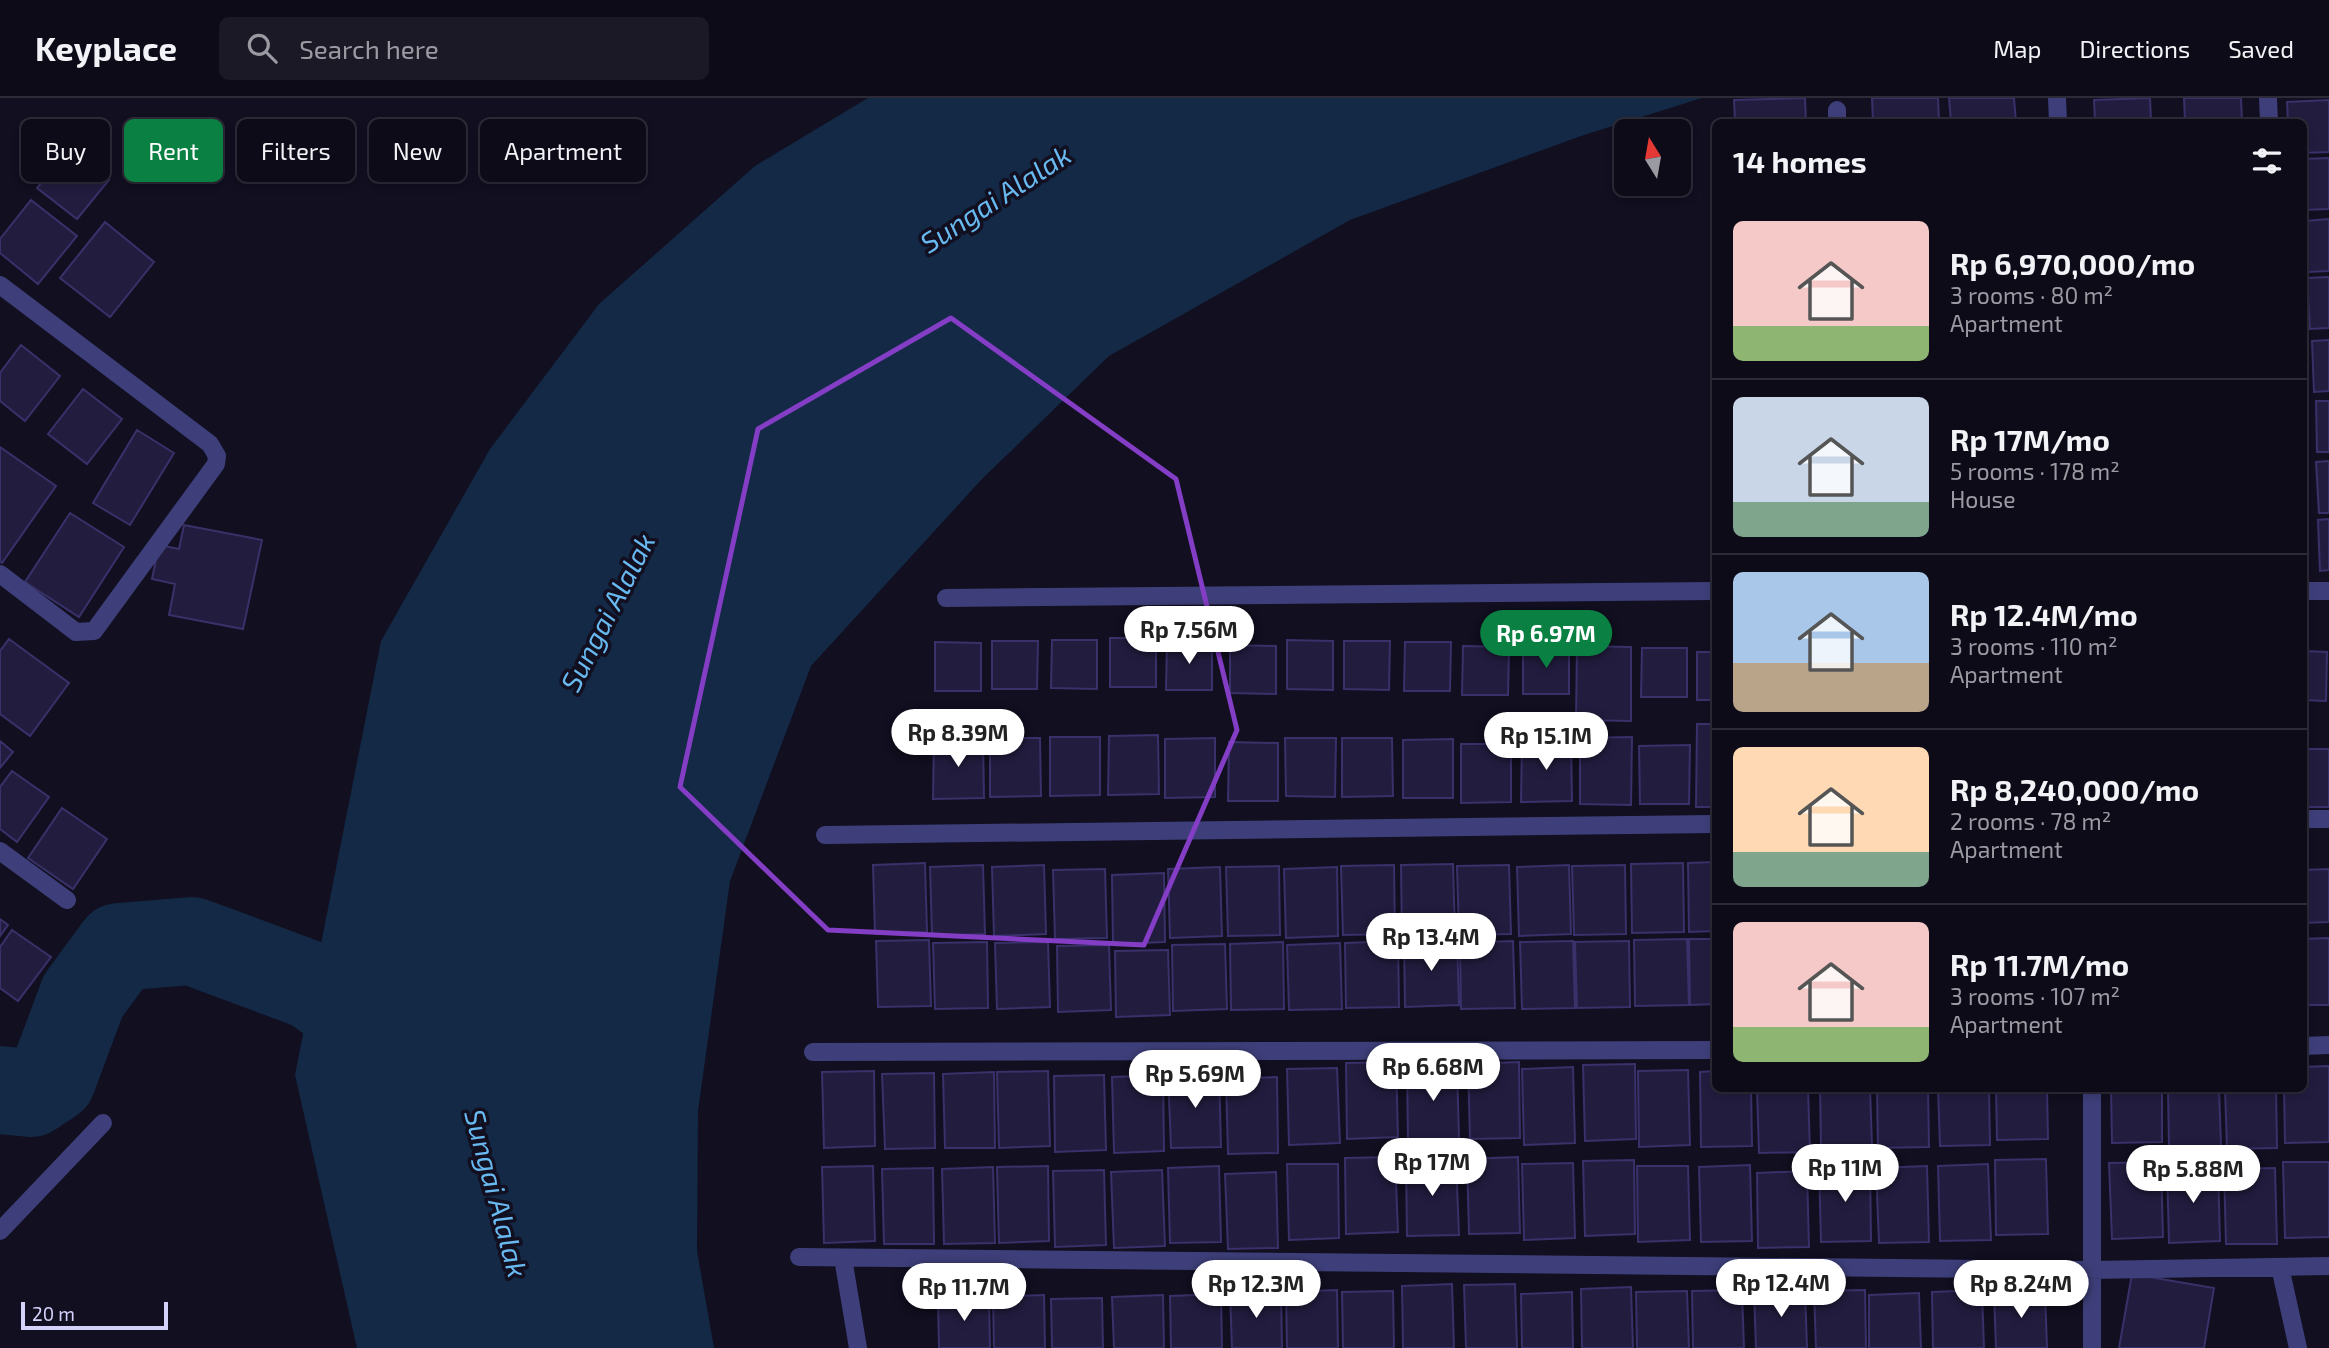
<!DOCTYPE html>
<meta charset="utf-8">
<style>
:root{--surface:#0d0b18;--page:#1b1925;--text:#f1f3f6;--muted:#9a9ba2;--line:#2d2b37;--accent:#0b8043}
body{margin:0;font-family:"Exo 2",sans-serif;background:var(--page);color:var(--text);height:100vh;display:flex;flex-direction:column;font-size:26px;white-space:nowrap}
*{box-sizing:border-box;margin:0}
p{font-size:23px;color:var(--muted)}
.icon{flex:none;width:38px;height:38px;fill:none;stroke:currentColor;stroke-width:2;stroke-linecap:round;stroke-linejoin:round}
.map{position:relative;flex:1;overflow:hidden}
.details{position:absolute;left:1712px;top:21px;width:595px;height:973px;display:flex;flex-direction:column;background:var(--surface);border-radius:10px;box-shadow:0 4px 10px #0003,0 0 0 2px var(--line)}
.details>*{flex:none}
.banner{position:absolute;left:21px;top:21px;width:665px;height:63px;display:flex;gap:14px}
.needle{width:46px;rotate:349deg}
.tools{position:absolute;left:1614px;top:21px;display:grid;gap:14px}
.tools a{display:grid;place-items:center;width:77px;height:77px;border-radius:10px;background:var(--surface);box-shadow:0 4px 10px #0003,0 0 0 2px var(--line);font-size:35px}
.scale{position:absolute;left:21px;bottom:18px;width:147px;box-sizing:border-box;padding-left:7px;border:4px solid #d4d2fb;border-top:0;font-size:19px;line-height:24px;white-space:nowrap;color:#d4d2fb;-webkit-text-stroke:5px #110f20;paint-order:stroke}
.price{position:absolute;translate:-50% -60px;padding:0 16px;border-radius:24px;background:#fff;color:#222;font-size:23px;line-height:46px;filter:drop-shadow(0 2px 4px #0008)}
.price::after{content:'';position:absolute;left:50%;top:42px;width:21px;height:16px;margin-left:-10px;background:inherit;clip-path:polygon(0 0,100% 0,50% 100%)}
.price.selected{background:var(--accent);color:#fff}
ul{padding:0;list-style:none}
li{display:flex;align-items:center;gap:21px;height:175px;padding:0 21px}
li+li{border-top:2px solid var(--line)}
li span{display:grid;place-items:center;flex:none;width:196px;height:140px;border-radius:10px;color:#555}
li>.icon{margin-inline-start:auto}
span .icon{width:84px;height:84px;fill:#fffc;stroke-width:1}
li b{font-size:30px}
h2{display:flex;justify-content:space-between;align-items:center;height:84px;padding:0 21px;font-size:30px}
.tag{padding:0 24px;border-radius:10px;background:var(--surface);box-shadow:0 4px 10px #0003,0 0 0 2px var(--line);font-size:24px;line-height:63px}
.tag.selected{background:var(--accent);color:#fff}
header{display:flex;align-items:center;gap:42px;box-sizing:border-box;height:98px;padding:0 35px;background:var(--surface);border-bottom:2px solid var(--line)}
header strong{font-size:33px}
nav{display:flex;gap:38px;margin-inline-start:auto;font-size:24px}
.search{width:490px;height:63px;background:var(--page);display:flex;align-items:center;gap:18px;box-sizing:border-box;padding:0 24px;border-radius:10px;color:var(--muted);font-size:26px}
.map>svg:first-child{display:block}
.water{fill:#132945}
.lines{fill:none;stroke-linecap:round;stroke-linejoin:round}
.river{stroke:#132945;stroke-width:88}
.building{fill:#221d3f;stroke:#393169;stroke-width:2}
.minor{stroke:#3e3f7a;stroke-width:18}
.marked{fill:none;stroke:#843dc5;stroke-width:5;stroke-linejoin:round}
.labels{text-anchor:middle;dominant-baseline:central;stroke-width:7;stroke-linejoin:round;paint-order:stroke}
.water-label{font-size:28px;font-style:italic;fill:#69b9f1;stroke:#110f20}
</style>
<header>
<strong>Keyplace</strong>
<div class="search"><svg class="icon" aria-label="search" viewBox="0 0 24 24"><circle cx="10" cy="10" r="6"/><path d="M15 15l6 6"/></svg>Search here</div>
<nav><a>Map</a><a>Directions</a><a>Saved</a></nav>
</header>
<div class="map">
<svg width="2329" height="1250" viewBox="0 0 2329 1250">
<rect width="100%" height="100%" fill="#110f20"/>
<path class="water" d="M 868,0 L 1702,0 L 1581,38 L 1350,122 L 1109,258 L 982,381 L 811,568 L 730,783 L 698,1013 L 697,1153 L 714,1250 L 357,1250 L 295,977 L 381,543 L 490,351 L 599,206 L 755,68 Z"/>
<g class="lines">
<path class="river" d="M 0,992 L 31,995 L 52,981 L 83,898 L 119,849 L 192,843 L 313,888 L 410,960"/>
</g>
<path class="building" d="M 1805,0 L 1806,24 L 1735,24 L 1734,2 Z
M 1872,0 L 1938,0 L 1939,24 L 1873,24 Z
M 1949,0 L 2014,0 L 2016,24 L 1951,24 Z
M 2150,0 L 2151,24 L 2095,24 L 2094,2 Z
M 2184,0 L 2241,0 L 2242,24 L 2185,24 Z
M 2329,2 L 2329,54 L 2303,55 L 2303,24 L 2288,24 L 2287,4 Z
M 69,51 L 109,82 L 77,121 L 37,90 Z
M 2329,60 L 2329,111 L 2303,112 L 2303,61 Z
M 31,102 L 77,138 L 38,186 L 0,155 L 0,141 Z
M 2329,121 L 2329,173 L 2308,174 L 2305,123 Z
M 105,124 L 154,164 L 110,219 L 60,180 Z
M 2329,179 L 2329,230 L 2310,231 L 2307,180 Z
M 2329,242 L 2329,293 L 2314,294 L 2312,243 Z
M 21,247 L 60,278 L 25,323 L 0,303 L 0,275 Z
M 83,291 L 122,321 L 87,366 L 48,336 Z
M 2316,303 L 2329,303 L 2329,354 L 2317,354 Z
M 137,332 L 174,355 L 130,427 L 93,405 Z
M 0,349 L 56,388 L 2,465 L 0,463 Z
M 2329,363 L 2329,415 L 2319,415 L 2316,364 Z
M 70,415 L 124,449 L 79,519 L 25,484 Z
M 2329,421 L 2329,472 L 2320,473 L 2318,422 Z
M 184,427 L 262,442 L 243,531 L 169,517 L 175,486 L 152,481 L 159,447 L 179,451 Z
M 1110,540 L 1156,540 L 1156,589 L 1110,589 Z
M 9,541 L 69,585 L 30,638 L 0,616 L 0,553 Z
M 1052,542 L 1097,542 L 1097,591 L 1051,590 Z
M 1287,542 L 1333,543 L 1333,592 L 1287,591 Z
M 992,543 L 1038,543 L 1037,591 L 992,591 Z
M 1167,543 L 1212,543 L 1212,592 L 1166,592 Z
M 1344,543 L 1390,543 L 1389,592 L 1344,591 Z
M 935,544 L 981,545 L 981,593 L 935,593 Z
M 1405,544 L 1451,544 L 1450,593 L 1404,593 Z
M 1230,547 L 1276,548 L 1276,596 L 1230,595 Z
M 1523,547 L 1569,548 L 1569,596 L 1523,596 Z
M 1463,548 L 1509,549 L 1508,597 L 1462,597 Z
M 1577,548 L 1631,549 L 1631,623 L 1576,622 Z
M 1642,550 L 1687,550 L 1687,599 L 1641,599 Z
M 2303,553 L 2327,554 L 2326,603 L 2303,602 Z
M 1697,554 L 1715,554 L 1715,602 L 1697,602 Z
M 1697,626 L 1715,626 L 1715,709 L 1696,709 Z
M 1158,637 L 1159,696 L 1108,697 L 1109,638 Z
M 1050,639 L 1100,639 L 1100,697 L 1050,698 Z
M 1632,639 L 1631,707 L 1580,706 L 1580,640 Z
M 990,640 L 1040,640 L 1041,698 L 990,699 Z
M 1215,640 L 1215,699 L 1165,700 L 1165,641 Z
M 1285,640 L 1336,640 L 1335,699 L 1286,698 Z
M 1342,640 L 1392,640 L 1393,698 L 1342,699 Z
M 1453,641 L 1453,700 L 1403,700 L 1403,642 Z
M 934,642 L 983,642 L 984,700 L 933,701 Z
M 0,643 L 13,654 L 0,670 Z
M 1229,644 L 1278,645 L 1278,703 L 1228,703 Z
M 1522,645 L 1571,645 L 1572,703 L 1521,704 Z
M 1461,646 L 1511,646 L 1511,704 L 1461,705 Z
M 1690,647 L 1689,706 L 1640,706 L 1639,648 Z
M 2303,651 L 2329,651 L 2329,709 L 2303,709 Z
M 12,673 L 49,699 L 17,744 L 0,731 L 0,689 Z
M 62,710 L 107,741 L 73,791 L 28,760 Z
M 1715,764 L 1715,833 L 1689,834 L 1688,765 Z
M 925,765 L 927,834 L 875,836 L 873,767 Z
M 1683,765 L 1684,834 L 1632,835 L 1631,766 Z
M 1453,766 L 1455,835 L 1402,836 L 1401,767 Z
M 983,767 L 985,836 L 932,838 L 930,769 Z
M 1044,767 L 1046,836 L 994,838 L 992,769 Z
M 1394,767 L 1395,836 L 1343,837 L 1341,768 Z
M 1509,767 L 1511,836 L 1459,837 L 1457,768 Z
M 1569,767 L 1571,836 L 1519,838 L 1517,769 Z
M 1625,767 L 1626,836 L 1574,837 L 1572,768 Z
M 1279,768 L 1280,837 L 1228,838 L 1226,769 Z
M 1220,769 L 1222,838 L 1170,840 L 1168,771 Z
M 1337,769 L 1338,838 L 1286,840 L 1284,771 Z
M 1105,771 L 1107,840 L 1055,841 L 1053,772 Z
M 2329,771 L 2329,824 L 2303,825 L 2303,772 Z
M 1164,775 L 1165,844 L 1113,846 L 1112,777 Z
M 0,821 L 8,827 L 0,838 Z
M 12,832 L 51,859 L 18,903 L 0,890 L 0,849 Z
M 2329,840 L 2329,907 L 2303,907 L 2303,841 Z
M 1687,841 L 1689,907 L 1635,908 L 1634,842 Z
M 1689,841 L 1715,841 L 1715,906 L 1690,907 Z
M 929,842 L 931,908 L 878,909 L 876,843 Z
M 1457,842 L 1459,907 L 1405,909 L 1404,843 Z
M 1398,843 L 1399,909 L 1346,910 L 1345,845 Z
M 1513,843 L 1515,910 L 1461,911 L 1460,845 Z
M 1573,843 L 1575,910 L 1522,911 L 1520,844 Z
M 1629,843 L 1630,909 L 1577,910 L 1575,844 Z
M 987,844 L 988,910 L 935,911 L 933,845 Z
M 1048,844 L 1050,909 L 997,911 L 995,845 Z
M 1283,844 L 1284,911 L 1231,912 L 1230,846 Z
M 1340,845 L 1342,911 L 1289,912 L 1287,847 Z
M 1225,846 L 1227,911 L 1173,913 L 1172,847 Z
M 1109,847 L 1111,912 L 1058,914 L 1057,848 Z
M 1168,852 L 1170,917 L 1116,919 L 1115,853 Z
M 1396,964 L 1398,1039 L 1347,1041 L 1346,965 Z
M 1519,964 L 1520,1040 L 1470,1041 L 1468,966 Z
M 1457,966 L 1459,1042 L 1408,1043 L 1407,967 Z
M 1635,966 L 1636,1041 L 1585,1043 L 1583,967 Z
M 2329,968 L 2329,1044 L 2285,1045 L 2284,990 L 2303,990 L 2303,969 Z
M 1573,969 L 1575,1045 L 1524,1047 L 1522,971 Z
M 1337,970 L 1340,1045 L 1289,1047 L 1287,971 Z
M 1688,972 L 1690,1047 L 1639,1049 L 1638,973 Z
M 874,973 L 875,1048 L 824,1050 L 822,974 Z
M 1048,973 L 1050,1048 L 999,1050 L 997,974 Z
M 1219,973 L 1221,1049 L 1171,1050 L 1168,975 Z
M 1715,973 L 1715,990 L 1751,990 L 1752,1048 L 1701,1049 L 1700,974 Z
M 994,974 L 995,1050 L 945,1050 L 943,976 Z
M 934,975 L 935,1050 L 885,1051 L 882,976 Z
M 1104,977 L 1106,1052 L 1055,1054 L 1054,978 Z
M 1163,977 L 1164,1053 L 1114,1055 L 1112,979 Z
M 1277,979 L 1278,1055 L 1228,1056 L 1226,981 Z
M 1757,990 L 1808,990 L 1810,1054 L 1759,1055 Z
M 1820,990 L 1870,990 L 1872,1048 L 1821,1049 Z
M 1877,990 L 1928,990 L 1929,1049 L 1878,1050 Z
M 1938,990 L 1989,990 L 1990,1047 L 1940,1048 Z
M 1996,990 L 2047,990 L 2048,1041 L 1997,1042 Z
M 2111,990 L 2162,990 L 2162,1044 L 2112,1045 Z
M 2168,990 L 2219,990 L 2221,1048 L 2169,1050 Z
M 2225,990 L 2276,990 L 2277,1050 L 2227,1051 Z
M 1395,1059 L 1398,1134 L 1346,1136 L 1345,1060 Z
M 1518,1059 L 1520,1135 L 1469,1136 L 1467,1061 Z
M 1456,1061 L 1459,1137 L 1407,1138 L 1406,1063 Z
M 2046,1061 L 2048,1136 L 1996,1137 L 1995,1062 Z
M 1634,1062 L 1635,1136 L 1585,1138 L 1583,1063 Z
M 2161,1064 L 2163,1139 L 2112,1141 L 2109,1065 Z
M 2283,1064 L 2329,1064 L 2329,1139 L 2285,1140 Z
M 1573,1065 L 1575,1140 L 1524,1142 L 1522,1066 Z
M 1287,1066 L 1338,1066 L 1339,1140 L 1289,1142 Z
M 1988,1066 L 1991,1142 L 1940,1143 L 1938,1068 Z
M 1750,1067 L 1752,1143 L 1701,1144 L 1699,1069 Z
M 1870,1067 L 1871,1143 L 1821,1144 L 1819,1069 Z
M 873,1068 L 875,1143 L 824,1145 L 822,1069 Z
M 1048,1068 L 1049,1143 L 999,1145 L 997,1069 Z
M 1219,1068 L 1221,1144 L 1170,1145 L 1168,1070 Z
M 1637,1068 L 1688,1068 L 1690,1142 L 1638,1144 Z
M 1927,1068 L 1929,1144 L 1879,1145 L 1876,1070 Z
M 993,1069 L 995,1145 L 944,1146 L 942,1071 Z
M 2167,1069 L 2218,1069 L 2220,1143 L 2169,1145 Z
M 933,1070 L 934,1146 L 884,1146 L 882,1071 Z
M 2275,1070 L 2277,1146 L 2226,1146 L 2224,1071 Z
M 1104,1072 L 1106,1147 L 1055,1149 L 1053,1073 Z
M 1162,1072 L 1165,1148 L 1114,1150 L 1111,1074 Z
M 1807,1073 L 1809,1149 L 1758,1150 L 1757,1075 Z
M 1276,1074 L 1278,1150 L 1228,1151 L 1225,1076 Z
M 2132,1176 L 2214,1190 L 2204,1250 L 2119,1250 Z
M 1452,1186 L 1454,1250 L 1403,1250 L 1402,1188 Z
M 1515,1186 L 1517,1250 L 1466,1250 L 1464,1187 Z
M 1631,1189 L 1633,1250 L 1582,1250 L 1581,1191 Z
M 1337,1192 L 1338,1250 L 1287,1250 L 1286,1194 Z
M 1742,1192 L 1744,1250 L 1693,1250 L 1692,1193 Z
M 1805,1192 L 1807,1250 L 1756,1250 L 1754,1193 Z
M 1865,1192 L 1866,1250 L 1816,1250 L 1814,1193 Z
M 1982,1192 L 1984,1250 L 1933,1250 L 1932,1194 Z
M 1281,1193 L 1282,1250 L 1232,1250 L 1230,1195 Z
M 1393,1193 L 1394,1250 L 1343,1250 L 1342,1194 Z
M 1687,1193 L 1689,1250 L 1637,1250 L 1636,1194 Z
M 2045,1193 L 2047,1250 L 1996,1250 L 1994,1195 Z
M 1572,1194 L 1573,1250 L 1522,1250 L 1521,1196 Z
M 1919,1195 L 1921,1250 L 1869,1250 L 1869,1197 Z
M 1221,1196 L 1222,1250 L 1171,1250 L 1170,1198 Z
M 1044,1197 L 1045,1250 L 994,1250 L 993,1199 Z
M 1163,1197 L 1164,1250 L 1114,1250 L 1112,1199 Z
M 989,1200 L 990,1250 L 939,1250 L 938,1202 Z
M 1102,1200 L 1103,1250 L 1052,1250 L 1051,1201 Z"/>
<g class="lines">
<path class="minor" d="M 2057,0 L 2058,24
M 2268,0 L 2269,24
M 1837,12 L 1837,24
M 0,187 L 210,346 L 217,358 L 216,366 L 94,533 L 76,534 L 0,476
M 2303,493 L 2329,493
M 946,500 L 1715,493
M 2303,721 L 2329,721
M 825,737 L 1715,726
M 0,753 L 67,802
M 2303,948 L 2329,947
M 813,954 L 1715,952
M 0,1133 L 103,1025
M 799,1159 L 2090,1172 L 2329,1168
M 843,1160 L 858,1250
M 2280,1169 L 2298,1250
M 2092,1250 L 2092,990"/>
</g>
<path class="marked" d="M 951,220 L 1176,381 L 1237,632 L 1144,847 L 828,832 L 680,689 L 758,331 Z"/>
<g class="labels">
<g class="water-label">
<text transform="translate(995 100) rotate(-33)">Sungai Alalak</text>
<text transform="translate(607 514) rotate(-63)">Sungai Alalak</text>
<text transform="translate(497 1095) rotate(75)">Sungai Alalak</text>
</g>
</g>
</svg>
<div class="tools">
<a><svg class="needle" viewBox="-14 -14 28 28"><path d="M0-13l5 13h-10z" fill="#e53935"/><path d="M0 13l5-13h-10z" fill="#9a9ba2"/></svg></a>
</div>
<div class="scale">20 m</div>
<b class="price" style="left:1189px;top:568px">Rp 7.56M</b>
<b class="price selected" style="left:1546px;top:572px">Rp 6.97M</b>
<b class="price" style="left:958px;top:671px">Rp 8.39M</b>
<b class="price" style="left:1546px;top:674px">Rp 15.1M</b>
<b class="price" style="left:1431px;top:875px">Rp 13.4M</b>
<b class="price" style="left:1433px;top:1005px">Rp 6.68M</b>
<b class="price" style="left:1195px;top:1012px">Rp 5.69M</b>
<b class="price" style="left:1432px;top:1100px">Rp 17M</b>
<b class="price" style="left:1845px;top:1106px">Rp 11M</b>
<b class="price" style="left:2193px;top:1107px">Rp 5.88M</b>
<b class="price" style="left:1781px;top:1221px">Rp 12.4M</b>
<b class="price" style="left:1256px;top:1222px">Rp 12.3M</b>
<b class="price" style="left:2021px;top:1222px">Rp 8.24M</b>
<b class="price" style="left:964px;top:1225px">Rp 11.7M</b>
<div class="banner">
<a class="tag">Buy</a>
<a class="tag selected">Rent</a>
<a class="tag">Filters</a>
<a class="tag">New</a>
<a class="tag">Apartment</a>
</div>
<section class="details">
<h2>14 homes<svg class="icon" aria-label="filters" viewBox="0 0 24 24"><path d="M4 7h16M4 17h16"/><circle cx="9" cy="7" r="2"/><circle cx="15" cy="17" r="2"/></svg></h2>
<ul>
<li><span style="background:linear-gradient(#f6c9c9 75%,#8fb573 0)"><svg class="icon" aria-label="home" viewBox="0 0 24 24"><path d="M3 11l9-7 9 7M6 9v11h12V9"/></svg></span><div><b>Rp 6,970,000/mo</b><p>3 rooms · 80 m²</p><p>Apartment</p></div></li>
<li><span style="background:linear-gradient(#c9d6e8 75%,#7fa58c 0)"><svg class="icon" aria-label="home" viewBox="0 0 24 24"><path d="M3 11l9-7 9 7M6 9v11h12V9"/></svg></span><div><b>Rp 17M/mo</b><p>5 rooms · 178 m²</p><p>House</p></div></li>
<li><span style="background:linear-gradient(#a9c7e8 65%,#b9a48a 0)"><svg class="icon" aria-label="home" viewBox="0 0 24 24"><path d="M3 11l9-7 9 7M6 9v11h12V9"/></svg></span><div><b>Rp 12.4M/mo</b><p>3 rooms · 110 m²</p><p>Apartment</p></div></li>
<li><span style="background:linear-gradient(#ffd9b3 75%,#7fa58c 0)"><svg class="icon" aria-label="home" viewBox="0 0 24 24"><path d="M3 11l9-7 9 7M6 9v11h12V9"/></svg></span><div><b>Rp 8,240,000/mo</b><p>2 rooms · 78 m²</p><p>Apartment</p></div></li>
<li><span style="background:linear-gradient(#f6c9c9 75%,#8fb573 0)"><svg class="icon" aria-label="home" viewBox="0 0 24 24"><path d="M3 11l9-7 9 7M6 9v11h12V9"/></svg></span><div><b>Rp 11.7M/mo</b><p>3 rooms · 107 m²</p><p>Apartment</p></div></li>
</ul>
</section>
</div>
